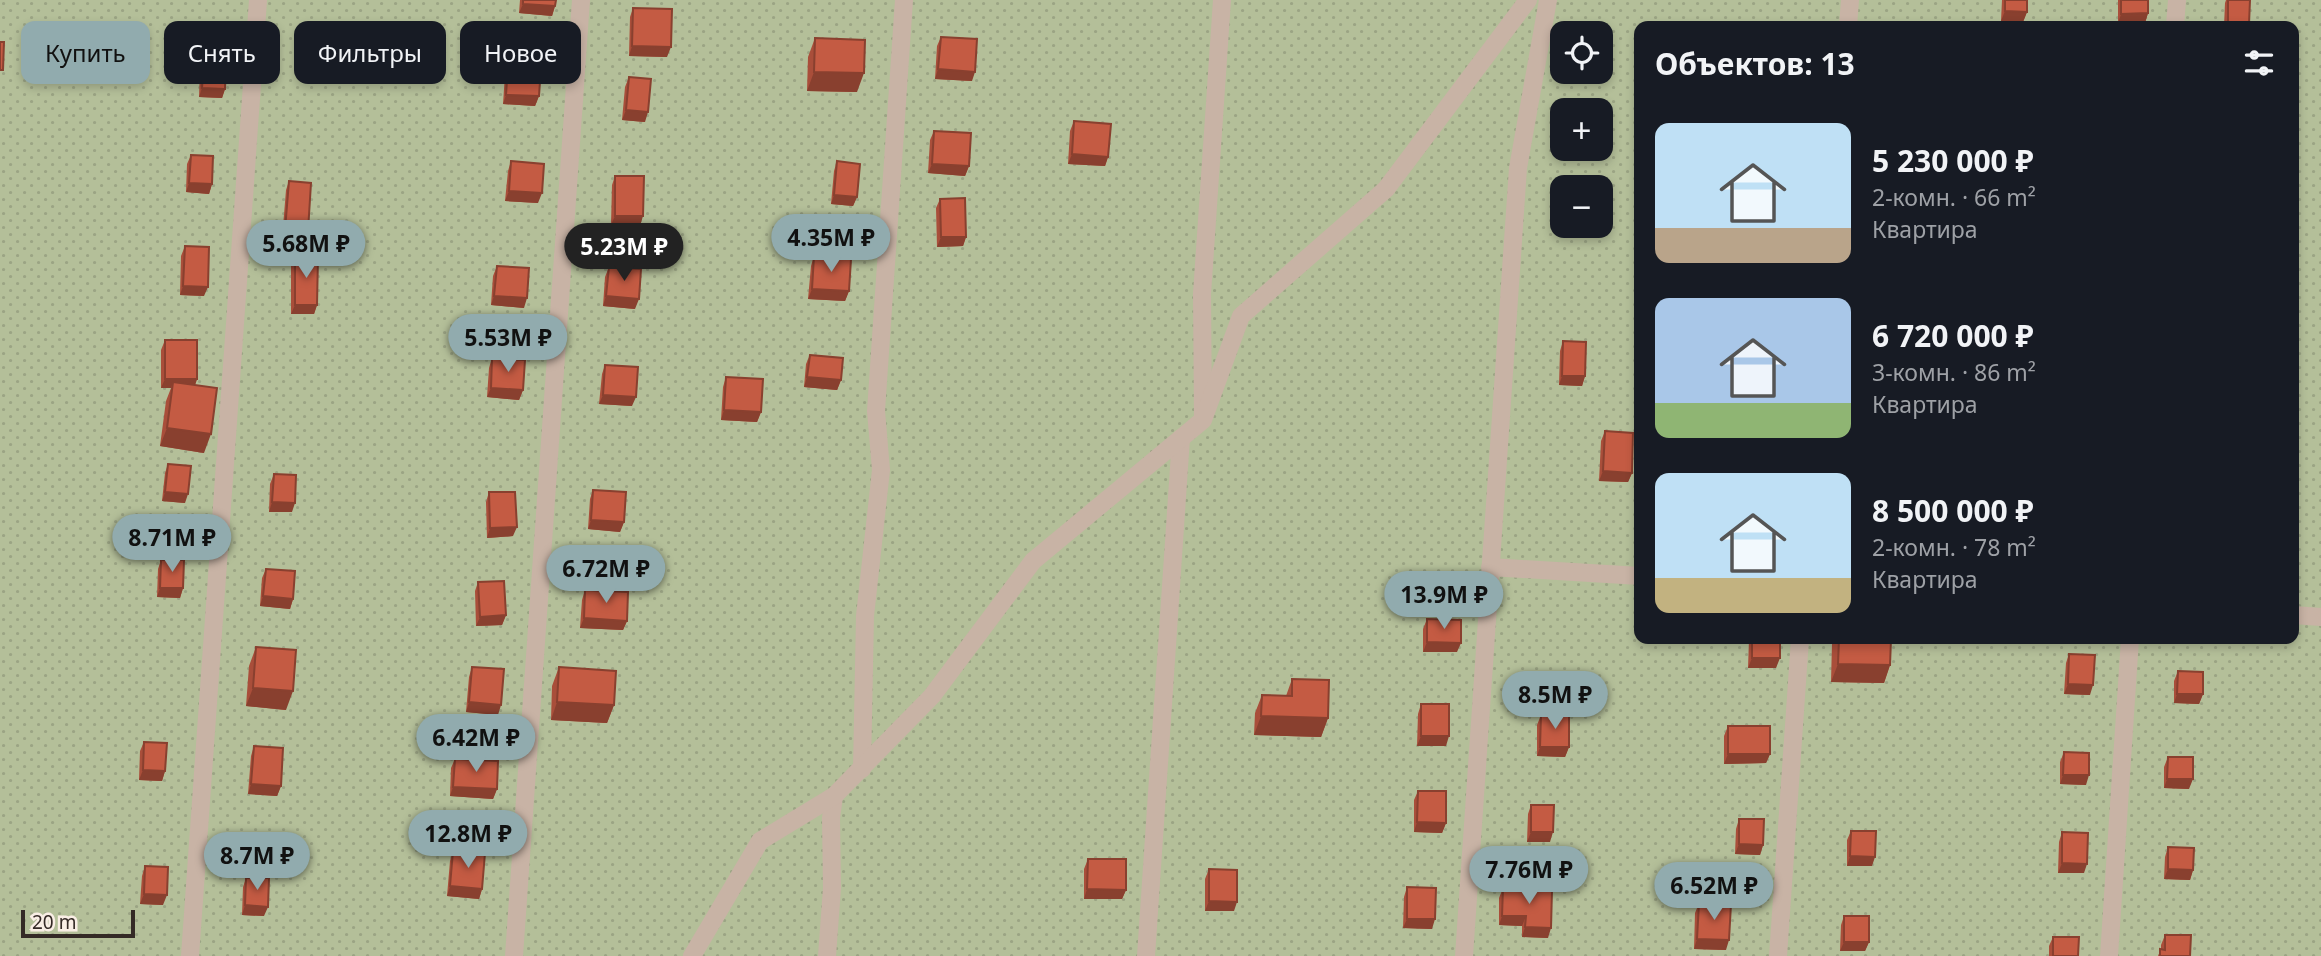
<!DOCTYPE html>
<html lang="ru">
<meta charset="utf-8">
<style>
:root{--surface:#171b24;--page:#242831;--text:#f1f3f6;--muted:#9ea1a6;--accent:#91abae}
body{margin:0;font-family:"Noto Sans",sans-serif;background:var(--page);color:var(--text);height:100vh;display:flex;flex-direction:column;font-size:26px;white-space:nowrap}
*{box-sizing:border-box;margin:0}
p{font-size:23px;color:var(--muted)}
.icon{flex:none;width:38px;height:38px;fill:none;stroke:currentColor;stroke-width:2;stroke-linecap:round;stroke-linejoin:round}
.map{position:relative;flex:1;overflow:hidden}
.sheet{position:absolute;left:1634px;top:21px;width:665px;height:623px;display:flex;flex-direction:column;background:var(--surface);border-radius:14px;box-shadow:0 4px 10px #0003}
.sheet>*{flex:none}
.top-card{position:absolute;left:21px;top:21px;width:665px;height:63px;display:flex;gap:14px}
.tools{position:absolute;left:1550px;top:21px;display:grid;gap:14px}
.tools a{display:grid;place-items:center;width:63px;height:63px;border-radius:14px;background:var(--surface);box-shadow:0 4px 10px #0003;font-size:35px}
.scale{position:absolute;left:21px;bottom:18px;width:114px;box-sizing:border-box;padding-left:7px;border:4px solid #342a26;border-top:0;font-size:19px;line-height:24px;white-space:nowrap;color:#342a26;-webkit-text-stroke:5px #f9eee5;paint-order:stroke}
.price{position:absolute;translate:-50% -60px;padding:0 16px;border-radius:24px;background:var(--accent);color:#111;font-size:23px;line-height:46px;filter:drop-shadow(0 2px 4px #0008)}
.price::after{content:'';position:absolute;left:50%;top:42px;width:21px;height:16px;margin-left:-10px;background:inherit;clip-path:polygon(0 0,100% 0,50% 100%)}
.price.active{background:#222;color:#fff}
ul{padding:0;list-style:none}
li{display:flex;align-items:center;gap:21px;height:175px;padding:0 21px}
li span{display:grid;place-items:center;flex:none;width:196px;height:140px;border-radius:14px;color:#555}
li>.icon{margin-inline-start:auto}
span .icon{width:84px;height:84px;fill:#fffc;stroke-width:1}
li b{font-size:30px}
h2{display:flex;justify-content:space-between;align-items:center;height:84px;padding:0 21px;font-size:30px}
.pill{padding:0 24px;border-radius:14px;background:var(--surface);box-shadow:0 4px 10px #0003;font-size:24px;line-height:63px}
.pill.active{background:var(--accent);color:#111}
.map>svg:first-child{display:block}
.garden{fill:url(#garden-dots);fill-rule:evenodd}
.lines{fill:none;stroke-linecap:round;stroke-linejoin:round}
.lane{stroke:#c8b3a5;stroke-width:18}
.street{stroke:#c8b3a5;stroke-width:18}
.wall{fill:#a94e3a}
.shaded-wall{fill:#89402f}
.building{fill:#c45b43;stroke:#89402f;stroke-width:2}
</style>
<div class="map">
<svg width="2321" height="956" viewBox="0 0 2321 956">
<defs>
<pattern id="garden-dots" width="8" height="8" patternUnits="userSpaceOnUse" patternTransform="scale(1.75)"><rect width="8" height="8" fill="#b4bf99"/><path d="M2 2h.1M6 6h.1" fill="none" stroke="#9ba484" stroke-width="1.8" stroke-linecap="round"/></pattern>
</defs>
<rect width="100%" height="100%" fill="#f1e4d8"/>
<path class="garden" d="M 0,0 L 2321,0 L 2321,956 L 0,956 ZM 1640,26 L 2294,26 L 2294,639 L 1640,639 ZM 1563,33 L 1601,33 L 1601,72 L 1563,72 ZM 1563,110 L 1601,110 L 1601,149 L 1563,149 ZM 1563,187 L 1601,187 L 1601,226 L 1563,226 Z"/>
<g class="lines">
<path class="lane" d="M 1848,26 L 1850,0
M 2175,26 L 2177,0
M 1203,419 L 1202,294 L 1222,0
M 1490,567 L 1640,576
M 2294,615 L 2321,617
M 862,769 L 865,616 L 881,470 L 876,411 L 904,0
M 190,956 L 258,0
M 827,956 L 832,888 L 831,818 L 834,796
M 1146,956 L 1181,438
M 1464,956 L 1518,168 L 1548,0
M 1778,956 L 1800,639
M 2109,956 L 2130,639"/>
<path class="street" d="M 514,956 L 581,0
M 692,956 L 760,841 L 834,796 L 932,696 L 1033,561 L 1203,420 L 1241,316 L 1386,189 L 1528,0"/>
</g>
<path class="wall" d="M 520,0 L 556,0 L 555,6 L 552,16 L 519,13 Z
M 2002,0 L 2027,0 L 2027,12 L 2023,22 L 2001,21 Z
M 2118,0 L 2148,0 L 2148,13 L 2145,23 L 2118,24 Z
M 2226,0 L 2250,0 L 2249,26 L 2224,26 L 2225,3 Z
M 633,8 L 667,57 L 629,56 L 630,17 Z
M 941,37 L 972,81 L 935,79 L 937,46 Z
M 306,38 L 327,67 L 324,77 L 301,76 L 302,48 Z
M 815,38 L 857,92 L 807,91 L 808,57 Z
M 204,60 L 225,89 L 222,98 L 199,97 L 200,69 Z
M 508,65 L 539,96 L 535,106 L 503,104 L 505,74 Z
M 629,77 L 645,122 L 622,120 L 625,87 Z
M 1074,121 L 1108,157 L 1105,166 L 1068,164 L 1070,131 Z
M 934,131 L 969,166 L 965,176 L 928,173 L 930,140 Z
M 191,155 L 212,184 L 209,194 L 186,192 L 187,164 Z
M 511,161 L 538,203 L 505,201 L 508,171 Z
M 837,161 L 857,197 L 853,206 L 831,204 L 834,171 Z
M 615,176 L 640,226 L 611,225 L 612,185 Z
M 289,181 L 304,241 L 282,239 L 286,190 Z
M 940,199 L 966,237 L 963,246 L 937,247 L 936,208 Z
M 185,246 L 204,296 L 180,295 L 181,256 Z
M 295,256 L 317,305 L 314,314 L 291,314 L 291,266 Z
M 814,256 L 849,291 L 845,301 L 808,299 L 811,266 Z
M 497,266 L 524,308 L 491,305 L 493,276 Z
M 609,267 L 635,309 L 603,306 L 605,277 Z
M 165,340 L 197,379 L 195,385 L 204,453 L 160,446 L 166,401 L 171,388 L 161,388 L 161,350 Z
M 1563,341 L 1585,376 L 1582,386 L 1559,385 L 1560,351 Z
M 810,355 L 841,380 L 837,390 L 804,387 L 806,364 Z
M 492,358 L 523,390 L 519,400 L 487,397 L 489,368 Z
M 605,365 L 632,406 L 599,404 L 602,374 Z
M 726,377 L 761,412 L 757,422 L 721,420 L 723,387 Z
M 1605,431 L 1632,473 L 1628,482 L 1599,481 L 1601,441 Z
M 168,464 L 185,503 L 162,501 L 165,473 Z
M 274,474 L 292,512 L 269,512 L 270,484 Z
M 593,490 L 624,522 L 620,532 L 588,529 L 590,499 Z
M 489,492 L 513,536 L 487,538 L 486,502 Z
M 161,560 L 183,588 L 180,598 L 157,597 L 158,569 Z
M 266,569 L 293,599 L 290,609 L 260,606 L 262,578 Z
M 478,582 L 506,615 L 502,625 L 476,626 L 475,591 Z
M 585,590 L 627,621 L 623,630 L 580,628 L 582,600 Z
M 1427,619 L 1457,652 L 1423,652 L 1423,629 Z
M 1749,639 L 1780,639 L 1776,668 L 1748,668 Z
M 1834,639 L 1891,639 L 1890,665 L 1884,683 L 1831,682 L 1832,643 Z
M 256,647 L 286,710 L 246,706 L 249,666 Z
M 2069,654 L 2090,695 L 2064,694 L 2066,663 Z
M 472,667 L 498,715 L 466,712 L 469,677 Z
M 559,667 L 614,705 L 607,723 L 551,720 L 552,686 Z
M 2178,671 L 2203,694 L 2199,704 L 2174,703 L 2174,681 Z
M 1292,679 L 1328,718 L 1321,737 L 1254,735 L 1255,713 L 1262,695 L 1286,696 Z
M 1421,704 L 1446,746 L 1417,746 L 1418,714 Z
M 1541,715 L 1569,747 L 1565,757 L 1537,756 L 1537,725 Z
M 1728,726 L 1770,754 L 1766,763 L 1724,764 L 1724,736 Z
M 144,742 L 165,771 L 162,781 L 139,780 L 140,751 Z
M 254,746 L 281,786 L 277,796 L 248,794 L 251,756 Z
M 2064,752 L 2086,785 L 2060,784 L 2060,762 Z
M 2168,757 L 2189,789 L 2164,788 L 2164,767 Z
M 455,759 L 497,789 L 493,799 L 450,796 L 451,768 Z
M 1418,791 L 1446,823 L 1442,833 L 1414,832 L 1414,800 Z
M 1531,805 L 1550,842 L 1527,842 L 1528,814 Z
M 1739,819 L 1763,845 L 1760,855 L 1735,854 L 1736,829 Z
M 1851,831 L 1872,866 L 1847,866 L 1847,840 Z
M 2062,832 L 2084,873 L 2058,873 L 2059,842 Z
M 2168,847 L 2193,870 L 2190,880 L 2164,879 L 2165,857 Z
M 453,851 L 482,889 L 479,899 L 447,896 L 450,861 Z
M 1088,859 L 1126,890 L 1122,899 L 1084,899 L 1084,869 Z
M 145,866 L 163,905 L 140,904 L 142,876 Z
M 1209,869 L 1234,911 L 1205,911 L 1205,879 Z
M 246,878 L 264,916 L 242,915 L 243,887 Z
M 1407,887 L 1432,929 L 1403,928 L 1404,897 Z
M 1503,888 L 1548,938 L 1522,937 L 1522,926 L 1499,925 L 1499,898 Z
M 1699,903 L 1726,950 L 1694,949 L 1695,913 Z
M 1844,916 L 1869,942 L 1865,951 L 1840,951 L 1841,925 Z
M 2165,935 L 2190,956 L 2158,956 L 2161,949 L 2161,945 Z
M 2053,937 L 2078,956 L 2049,956 L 2049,946 Z"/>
<path class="shaded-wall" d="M 523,4 L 555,6 L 552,16 L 519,13 Z
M 2005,11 L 2027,12 L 2023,22 L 2001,21 Z
M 2148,13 L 2145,23 L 2118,24 L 2121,14 Z
M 2228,24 L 2249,24 L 2249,26 L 2227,26 Z
M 632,46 L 671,47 L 667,57 L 629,56 Z
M 305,66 L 327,67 L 324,77 L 301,76 Z
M 938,69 L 975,72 L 972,81 L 935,79 Z
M 814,72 L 864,73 L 857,92 L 807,91 Z
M 202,88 L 225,89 L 222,98 L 199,97 Z
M 506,95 L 539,96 L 535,106 L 503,104 Z
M 626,110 L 648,112 L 645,122 L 622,120 Z
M 1072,154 L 1108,157 L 1105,166 L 1068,164 Z
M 932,164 L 969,166 L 965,176 L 928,173 Z
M 189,183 L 212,184 L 209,194 L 186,192 Z
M 509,191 L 542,193 L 538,203 L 505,201 Z
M 834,195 L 857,197 L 853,206 L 831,204 Z
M 615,216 L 643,216 L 640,226 L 611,225 Z
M 285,230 L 308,231 L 304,241 L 282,239 Z
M 941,237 L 966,237 L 963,246 L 937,247 Z
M 183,286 L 208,287 L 204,296 L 180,295 Z
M 812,289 L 849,291 L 845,301 L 808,299 Z
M 494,296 L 527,298 L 524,308 L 491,305 Z
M 606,296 L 639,299 L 635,309 L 603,306 Z
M 295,305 L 317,305 L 314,314 L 291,314 Z
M 1562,376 L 1585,376 L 1582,386 L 1559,385 Z
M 807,377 L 841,380 L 837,390 L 804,387 Z
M 165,379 L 197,379 L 194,388 L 173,382 L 171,388 L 161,388 Z
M 491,388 L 523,390 L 519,400 L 487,397 Z
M 603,395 L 636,397 L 632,406 L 599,404 Z
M 724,410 L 761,412 L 757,422 L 721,420 Z
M 167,428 L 211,434 L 204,453 L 160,446 Z
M 1603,471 L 1632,473 L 1628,482 L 1599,481 Z
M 165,492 L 188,494 L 185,503 L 162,501 Z
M 272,502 L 295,503 L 292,512 L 269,512 Z
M 591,520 L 624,522 L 620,532 L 588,529 Z
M 517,527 L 513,536 L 487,538 L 490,528 Z
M 160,588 L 183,588 L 180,598 L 157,597 Z
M 263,596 L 293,599 L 290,609 L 260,606 Z
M 506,615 L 502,625 L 476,626 L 480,617 Z
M 584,618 L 627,621 L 623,630 L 580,628 Z
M 1427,642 L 1461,643 L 1457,652 L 1423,652 Z
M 1752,658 L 1780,658 L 1776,668 L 1748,668 Z
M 1838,664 L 1890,665 L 1884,683 L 1831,682 Z
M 2068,684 L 2093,685 L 2090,695 L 2064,694 Z
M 253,688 L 293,691 L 286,710 L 246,706 Z
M 2177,694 L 2203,694 L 2199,704 L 2174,703 Z
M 469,702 L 501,705 L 498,715 L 466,712 Z
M 557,702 L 614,705 L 607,723 L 551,720 Z
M 1261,716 L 1328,718 L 1321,737 L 1254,735 Z
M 1421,736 L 1449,736 L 1446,746 L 1417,746 Z
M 1540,747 L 1569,747 L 1565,757 L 1537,756 Z
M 1728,754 L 1770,754 L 1766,763 L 1724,764 Z
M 143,770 L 165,771 L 162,781 L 139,780 Z
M 2063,775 L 2089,775 L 2086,785 L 2060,784 Z
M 2167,779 L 2193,779 L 2189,789 L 2164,788 Z
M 251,784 L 281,786 L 277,796 L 248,794 Z
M 453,787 L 497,789 L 493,799 L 450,796 Z
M 1417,822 L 1446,823 L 1442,833 L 1414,832 Z
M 1531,832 L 1553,832 L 1550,842 L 1527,842 Z
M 1739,844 L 1763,845 L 1760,855 L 1735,854 Z
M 1850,856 L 1875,857 L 1872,866 L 1847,866 Z
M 2062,863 L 2087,864 L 2084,873 L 2058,873 Z
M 2168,869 L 2193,870 L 2190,880 L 2164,879 Z
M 450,886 L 482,889 L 479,899 L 447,896 Z
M 1087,889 L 1126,890 L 1122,899 L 1084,899 Z
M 144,894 L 167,895 L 163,905 L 140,904 Z
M 1209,901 L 1237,902 L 1234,911 L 1205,911 Z
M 245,905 L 268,907 L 264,916 L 242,915 Z
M 1502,916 L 1526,916 L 1522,926 L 1499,925 Z
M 1407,919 L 1435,919 L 1432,929 L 1403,928 Z
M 1525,927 L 1551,928 L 1548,938 L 1522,937 Z
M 1697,939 L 1729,940 L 1726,950 L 1694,949 Z
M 1844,942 L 1869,942 L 1865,951 L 1840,951 Z"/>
<path class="building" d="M 523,0 L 556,0 L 555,6 L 523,4 Z
M 2005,0 L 2027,0 L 2027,12 L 2005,11 Z
M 2121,0 L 2148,0 L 2148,13 L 2121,14 Z
M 2228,0 L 2250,0 L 2249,24 L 2228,24 Z
M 633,8 L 672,9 L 671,47 L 632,46 Z
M 941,37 L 977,39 L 975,72 L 938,69 Z
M 306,38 L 329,39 L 327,67 L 305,66 Z
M 815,38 L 865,40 L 864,73 L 814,72 Z
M 0,42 L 4,42 L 3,70 L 0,70 Z
M 204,60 L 226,61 L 225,89 L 202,88 Z
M 508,65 L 541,67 L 539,96 L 506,95 Z
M 629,77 L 651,79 L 648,112 L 626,110 Z
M 1074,121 L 1111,124 L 1108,157 L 1072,154 Z
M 934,131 L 971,133 L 969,166 L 932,164 Z
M 191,155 L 213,156 L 212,184 L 189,183 Z
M 511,161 L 544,164 L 542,193 L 509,191 Z
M 837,161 L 860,164 L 857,197 L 834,195 Z
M 615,176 L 644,176 L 643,216 L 615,216 Z
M 289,181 L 311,183 L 308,231 L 285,230 Z
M 965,198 L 966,237 L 941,237 L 940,199 Z
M 185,246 L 209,247 L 208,287 L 183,286 Z
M 295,256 L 318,256 L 317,305 L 295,305 Z
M 814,256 L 851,259 L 849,291 L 812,289 Z
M 497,266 L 529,268 L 527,298 L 494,296 Z
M 609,267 L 641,269 L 639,299 L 606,296 Z
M 165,340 L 197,340 L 197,379 L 165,379 Z
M 1563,341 L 1586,342 L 1585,376 L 1562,376 Z
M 810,355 L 843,358 L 841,380 L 807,377 Z
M 492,358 L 525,360 L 523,390 L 491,388 Z
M 605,365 L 638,367 L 636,397 L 603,395 Z
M 726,377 L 763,379 L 761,412 L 724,410 Z
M 173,382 L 217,388 L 211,434 L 167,428 Z
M 1605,431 L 1633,433 L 1632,473 L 1603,471 Z
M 168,464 L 191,466 L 188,494 L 165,492 Z
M 274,474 L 296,475 L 295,503 L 272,502 Z
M 593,490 L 626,492 L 624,522 L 591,520 Z
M 489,492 L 515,492 L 517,527 L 490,528 Z
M 161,560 L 184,560 L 183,588 L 160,588 Z
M 266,569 L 295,571 L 293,599 L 263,596 Z
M 504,581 L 506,615 L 480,617 L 478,582 Z
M 585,590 L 628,592 L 627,621 L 584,618 Z
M 1427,619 L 1461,620 L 1461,643 L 1427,642 Z
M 1752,639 L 1780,639 L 1780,658 L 1752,658 Z
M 1839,639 L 1891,639 L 1890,665 L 1838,664 Z
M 256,647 L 296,650 L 293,691 L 253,688 Z
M 2069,654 L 2095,655 L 2093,685 L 2068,684 Z
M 472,667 L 504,669 L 501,705 L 469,702 Z
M 559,667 L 616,671 L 614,705 L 557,702 Z
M 2178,671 L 2203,672 L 2203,694 L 2177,694 Z
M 1292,679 L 1329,680 L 1328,718 L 1261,716 L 1262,695 L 1292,696 Z
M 1421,704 L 1449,704 L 1449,736 L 1421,736 Z
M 1541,715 L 1569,716 L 1569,747 L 1540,747 Z
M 1728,726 L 1770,726 L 1770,754 L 1728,754 Z
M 144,742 L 167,743 L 165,771 L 143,770 Z
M 254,746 L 283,748 L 281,786 L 251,784 Z
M 2064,752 L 2089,753 L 2089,775 L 2063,775 Z
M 2168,757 L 2193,757 L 2193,779 L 2167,779 Z
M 455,759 L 498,761 L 497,789 L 453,787 Z
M 1418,791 L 1446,791 L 1446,823 L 1417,822 Z
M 1531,805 L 1554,805 L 1553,832 L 1531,832 Z
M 1739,819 L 1764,819 L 1763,845 L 1739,844 Z
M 1851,831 L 1876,831 L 1875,857 L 1850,856 Z
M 2062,832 L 2088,833 L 2087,864 L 2062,863 Z
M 2168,847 L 2194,848 L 2193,870 L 2168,869 Z
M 453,851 L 485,853 L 482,889 L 450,886 Z
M 1088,859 L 1126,859 L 1126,890 L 1087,889 Z
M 145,866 L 168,867 L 167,895 L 144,894 Z
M 1209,869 L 1237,870 L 1237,902 L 1209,901 Z
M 246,878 L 269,878 L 268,907 L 245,905 Z
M 1407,887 L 1436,888 L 1435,919 L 1407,919 Z
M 1503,888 L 1552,890 L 1551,928 L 1525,927 L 1526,916 L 1502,916 Z
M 1699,903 L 1731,904 L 1729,940 L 1697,939 Z
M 1844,916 L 1869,916 L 1869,942 L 1844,942 Z
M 2165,935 L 2191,935 L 2190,956 L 2160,956 L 2160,949 L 2165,950 Z
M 2053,937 L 2079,937 L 2078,956 L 2053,956 Z"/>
</svg>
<div class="tools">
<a><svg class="icon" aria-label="locate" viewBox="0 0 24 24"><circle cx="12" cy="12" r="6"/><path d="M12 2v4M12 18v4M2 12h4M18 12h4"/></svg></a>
<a>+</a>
<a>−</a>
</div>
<div class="scale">20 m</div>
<b class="price" style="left:831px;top:274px">4.35M ₽</b>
<b class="price" style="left:306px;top:280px">5.68M ₽</b>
<b class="price active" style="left:624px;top:283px">5.23M ₽</b>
<b class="price" style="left:508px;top:374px">5.53M ₽</b>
<b class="price" style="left:172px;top:574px">8.71M ₽</b>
<b class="price" style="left:606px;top:605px">6.72M ₽</b>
<b class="price" style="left:1444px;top:631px">13.9M ₽</b>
<b class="price" style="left:1555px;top:731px">8.5M ₽</b>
<b class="price" style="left:476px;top:774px">6.42M ₽</b>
<b class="price" style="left:468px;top:870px">12.8M ₽</b>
<b class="price" style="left:257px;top:892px">8.7M ₽</b>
<b class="price" style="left:1529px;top:906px">7.76M ₽</b>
<b class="price" style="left:1714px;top:922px">6.52M ₽</b>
<div class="top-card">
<a class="pill active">Купить</a>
<a class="pill">Снять</a>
<a class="pill">Фильтры</a>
<a class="pill">Новое</a>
</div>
<section class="sheet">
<h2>Объектов: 13<svg class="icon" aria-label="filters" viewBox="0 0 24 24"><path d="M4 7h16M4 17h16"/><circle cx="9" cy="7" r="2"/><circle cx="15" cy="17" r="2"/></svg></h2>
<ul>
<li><span style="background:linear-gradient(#bfe0f5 75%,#b9a48a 0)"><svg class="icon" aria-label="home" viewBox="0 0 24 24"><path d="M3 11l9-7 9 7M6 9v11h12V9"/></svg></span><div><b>5 230 000 ₽</b><p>2-комн. · 66 m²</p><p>Квартира</p></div></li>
<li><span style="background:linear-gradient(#a9c7e8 75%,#8fb573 0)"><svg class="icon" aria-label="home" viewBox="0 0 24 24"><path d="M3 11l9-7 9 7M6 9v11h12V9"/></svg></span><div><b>6 720 000 ₽</b><p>3-комн. · 86 m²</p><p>Квартира</p></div></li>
<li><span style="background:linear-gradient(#bfe0f5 75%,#c2b280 0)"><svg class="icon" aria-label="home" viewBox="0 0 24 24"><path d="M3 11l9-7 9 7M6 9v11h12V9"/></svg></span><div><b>8 500 000 ₽</b><p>2-комн. · 78 m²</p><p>Квартира</p></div></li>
</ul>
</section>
</div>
